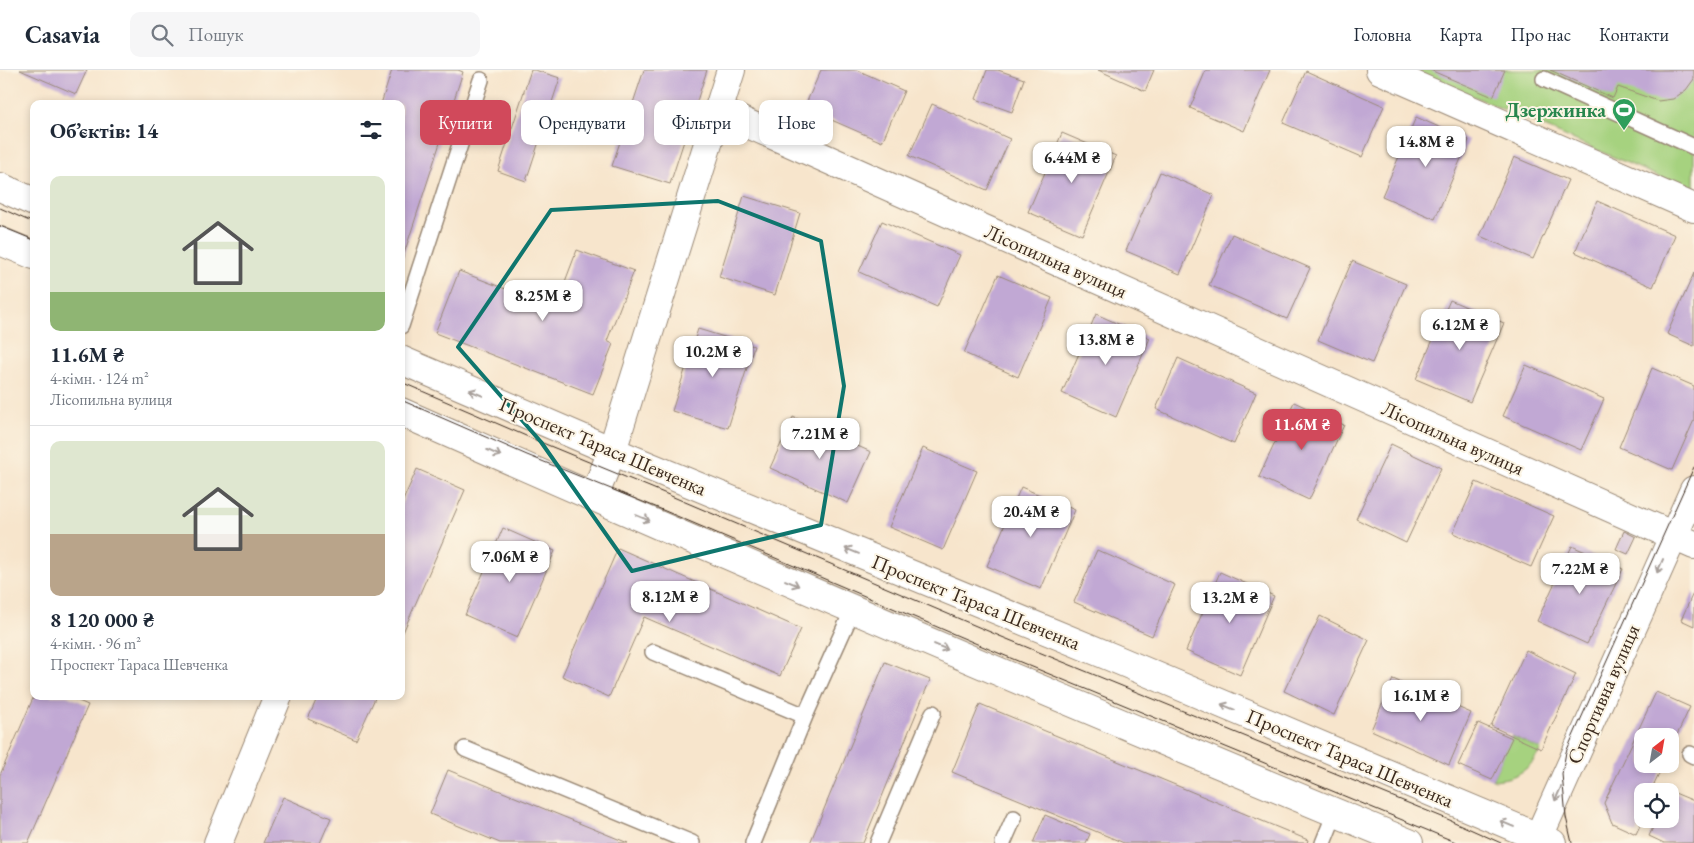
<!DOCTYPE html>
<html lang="uk">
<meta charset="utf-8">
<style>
:root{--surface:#fff;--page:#f6f6f7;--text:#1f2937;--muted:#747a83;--line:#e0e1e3;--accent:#d1495b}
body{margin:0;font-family:"EB Garamond",serif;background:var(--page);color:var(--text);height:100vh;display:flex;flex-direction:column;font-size:19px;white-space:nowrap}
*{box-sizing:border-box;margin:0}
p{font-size:16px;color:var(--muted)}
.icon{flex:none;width:28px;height:28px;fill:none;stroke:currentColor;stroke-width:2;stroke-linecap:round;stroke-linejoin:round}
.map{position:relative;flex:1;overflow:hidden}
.side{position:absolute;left:30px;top:30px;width:375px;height:600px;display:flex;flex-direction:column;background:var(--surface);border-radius:10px;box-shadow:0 2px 8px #0003}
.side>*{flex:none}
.hud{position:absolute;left:420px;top:30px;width:475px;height:45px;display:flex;gap:10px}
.needle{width:32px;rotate:31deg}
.buttons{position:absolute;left:1634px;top:658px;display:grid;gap:10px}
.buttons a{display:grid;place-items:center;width:45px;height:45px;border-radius:10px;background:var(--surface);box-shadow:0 2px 8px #0003;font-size:25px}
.price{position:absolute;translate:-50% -42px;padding:0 11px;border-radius:10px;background:#fff;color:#222;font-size:16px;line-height:32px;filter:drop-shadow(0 1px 2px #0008)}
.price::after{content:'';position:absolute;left:50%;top:30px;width:15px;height:11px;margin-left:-8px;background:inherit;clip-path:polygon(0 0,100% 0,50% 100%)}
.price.active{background:var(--accent);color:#fff}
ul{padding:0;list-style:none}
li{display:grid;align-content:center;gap:10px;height:265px;padding:0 20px}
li+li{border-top:1px solid var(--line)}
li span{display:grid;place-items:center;height:155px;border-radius:10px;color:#555}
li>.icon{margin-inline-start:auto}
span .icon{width:90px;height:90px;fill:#fffc;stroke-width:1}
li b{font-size:21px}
h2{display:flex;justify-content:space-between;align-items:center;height:60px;padding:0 20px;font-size:21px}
.chip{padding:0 18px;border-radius:10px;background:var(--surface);box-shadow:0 2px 8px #0003;font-size:18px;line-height:45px}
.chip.active{background:var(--accent);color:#fff}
header{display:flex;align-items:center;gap:30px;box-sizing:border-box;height:70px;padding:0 25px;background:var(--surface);border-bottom:1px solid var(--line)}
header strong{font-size:24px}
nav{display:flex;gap:28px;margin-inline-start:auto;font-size:18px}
.search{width:350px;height:45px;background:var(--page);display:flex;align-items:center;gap:12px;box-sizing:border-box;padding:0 18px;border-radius:10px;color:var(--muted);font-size:19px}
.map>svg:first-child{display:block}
.green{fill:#a6d27f;stroke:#707e4e}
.building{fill:#c1a8d4}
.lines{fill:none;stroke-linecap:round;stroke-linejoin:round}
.lane-casing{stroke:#998875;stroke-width:18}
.street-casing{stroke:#998875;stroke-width:30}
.secondary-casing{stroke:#998875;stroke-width:30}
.lane{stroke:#fff;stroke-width:15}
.street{stroke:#fff;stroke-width:28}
.secondary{stroke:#fff;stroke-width:28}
.tram{stroke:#3b2a1e;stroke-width:1}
.oneway{stroke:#a79f9a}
.marked{fill:none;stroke:#0f766e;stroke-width:4;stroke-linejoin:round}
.labels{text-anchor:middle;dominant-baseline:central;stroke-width:4;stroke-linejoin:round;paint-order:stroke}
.leisure-label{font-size:20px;font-weight:bold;fill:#27864d;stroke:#fcf5e5;text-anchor:end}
.street-label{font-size:20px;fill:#3b2a1e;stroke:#fcf5e5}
</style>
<header>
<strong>Casavia</strong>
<div class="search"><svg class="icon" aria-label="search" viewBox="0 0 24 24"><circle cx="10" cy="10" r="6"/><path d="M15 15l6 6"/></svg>Пошук</div>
<nav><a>Головна</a><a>Карта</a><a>Про нас</a><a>Контакти</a></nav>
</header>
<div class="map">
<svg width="1694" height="773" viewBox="0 0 1694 773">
<rect width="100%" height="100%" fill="#fcf5e5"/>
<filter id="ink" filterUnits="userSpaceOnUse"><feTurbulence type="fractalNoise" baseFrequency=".02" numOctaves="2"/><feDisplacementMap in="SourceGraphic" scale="10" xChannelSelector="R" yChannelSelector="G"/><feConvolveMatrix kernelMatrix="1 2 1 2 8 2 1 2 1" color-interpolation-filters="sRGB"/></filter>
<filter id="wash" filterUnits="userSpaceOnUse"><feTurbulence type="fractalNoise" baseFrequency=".0096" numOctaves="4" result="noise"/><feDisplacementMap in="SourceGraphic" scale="20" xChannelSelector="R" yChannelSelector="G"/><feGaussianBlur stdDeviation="1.12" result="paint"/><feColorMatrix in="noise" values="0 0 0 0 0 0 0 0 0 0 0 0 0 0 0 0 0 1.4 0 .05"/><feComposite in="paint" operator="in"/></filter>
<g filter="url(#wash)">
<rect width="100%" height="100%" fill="#f7e5cc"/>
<path class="green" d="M 1413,0 L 1694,0 L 1694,122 Z
M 1512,666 L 1541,679 C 1530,700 1516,709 1492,710 Z"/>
<g id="blocks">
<path class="building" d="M 20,0 L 87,0 L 76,24 Z
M 392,0 L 458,0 L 463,2 L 402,190 L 401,34 L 381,34 Z
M 531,0 L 535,0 L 560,8 L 526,111 L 498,101 Z
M 644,0 L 707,0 L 670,114 L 612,96 Z
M 821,0 L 857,0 L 904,21 L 882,72 L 804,38 Z
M 987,0 L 998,0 L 1024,9 L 1012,42 L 976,29 Z
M 1098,0 L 1154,0 L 1145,21 Z
M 1206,0 L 1270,0 L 1244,61 L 1190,38 Z
M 1430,0 L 1505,0 L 1493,27 Z
M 1550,0 L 1694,0 L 1694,9 L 1686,20 L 1673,29 L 1658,31 L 1618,17 L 1613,28 Z
M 1306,1 L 1384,36 L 1362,87 L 1283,53 Z
M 932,34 L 1010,69 L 987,120 L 909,86 Z
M 1416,47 L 1469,70 L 1435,149 L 1382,126 Z
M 1062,63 L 1116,86 L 1082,165 L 1028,142 Z
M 1514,87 L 1568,110 L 1533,189 L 1480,166 Z
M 1160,102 L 1214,125 L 1180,204 L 1126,181 Z
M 744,126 L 800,143 L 775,225 L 719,207 Z
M 1597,131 L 1675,165 L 1653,217 L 1575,182 Z
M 882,151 L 960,185 L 937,237 L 859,202 Z
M 1232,164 L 1310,198 L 1287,249 L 1209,215 Z
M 577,180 L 634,201 L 607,271 L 613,274 L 593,324 L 435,263 L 459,201 L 555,238 Z
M 1352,191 L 1406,214 L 1372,293 L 1318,270 Z
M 1694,203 L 1694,276 L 1667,264 Z
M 998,205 L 1052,228 L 1018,307 L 964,283 Z
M 1450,230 L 1504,253 L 1470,332 L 1416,309 Z
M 1096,244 L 1150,268 L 1116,347 L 1062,323 Z
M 698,259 L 754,276 L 728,358 L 672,341 Z
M 1178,288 L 1256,323 L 1234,374 L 1156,339 Z
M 1526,295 L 1604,329 L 1581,380 L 1503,346 Z
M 1652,298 L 1694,316 L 1694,350 L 1672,400 L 1619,377 Z
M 1294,332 L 1344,355 L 1309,430 L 1259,407 Z
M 793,347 L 871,382 L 848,433 L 770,398 Z
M 1391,374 L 1441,398 L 1406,473 L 1356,449 Z
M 923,378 L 977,401 L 943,480 L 889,457 Z
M 417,399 L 465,420 L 401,567 L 401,435 Z
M 1476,412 L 1554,446 L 1531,497 L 1453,463 Z
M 1021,417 L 1075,440 L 1041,519 L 987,496 Z
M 503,458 L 555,481 L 517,568 L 465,545 Z
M 1624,461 L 1636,467 L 1628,484 L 1616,479 Z
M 1572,476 L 1623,499 L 1587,574 L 1537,551 Z
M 618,478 L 801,559 L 780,606 L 644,547 L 609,627 L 562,606 Z
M 1097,480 L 1175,515 L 1152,566 L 1074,532 Z
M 1220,502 L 1274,526 L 1240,605 L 1186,581 Z
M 1694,521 L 1694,556 L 1681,550 Z
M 1320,546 L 1369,570 L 1334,645 L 1284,621 Z
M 1526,580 L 1576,604 L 1541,679 L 1491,656 Z
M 885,592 L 930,610 L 863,773 L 810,773 Z
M 1393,609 L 1471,643 L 1449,695 L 1371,660 Z
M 1656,622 L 1690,637 L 1670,680 L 1670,666 L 1642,666 L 1642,694 L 1664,694 L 1651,721 L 1642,721 L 1641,741 L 1643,749 L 1636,764 L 1612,753 L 1604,733 Z
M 34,626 L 67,626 L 88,635 L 28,773 L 0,773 L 0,705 Z
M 318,626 L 376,626 L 356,670 L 308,649 Z
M 980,634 L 1308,770 L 1307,773 L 1124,773 L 952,702 Z
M 1478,653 L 1512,668 L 1492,710 L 1458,695 Z
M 448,700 L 488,716 L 628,773 L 500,773 L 430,744 Z
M 1670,721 L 1694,731 L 1694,773 L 1664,773 L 1649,766 L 1657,749 L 1670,749 Z
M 283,727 L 331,748 L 320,773 L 263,773 Z
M 1045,745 L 1090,764 L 1086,773 L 1033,773 Z"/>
</g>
</g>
<g filter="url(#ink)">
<use href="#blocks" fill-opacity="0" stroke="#998875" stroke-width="1"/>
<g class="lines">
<g class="lane-casing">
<path id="lane" d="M 1544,9 L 1694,77
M 401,256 L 481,10
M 653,582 L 805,646
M 465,679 L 692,773
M 1690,684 L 1694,686
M 753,773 L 805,646 L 853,539
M 878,773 L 933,643
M 1003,773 L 1014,748
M 1323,773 L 1335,743"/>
</g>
<g class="street-casing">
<path id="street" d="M 1380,0 L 1694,138
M 719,41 L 1694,475
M 594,427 L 612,381 L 731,0
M 218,773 L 278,626
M 1536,773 L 1694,420"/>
</g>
<g class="secondary-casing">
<path id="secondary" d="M 0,117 L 34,132
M 0,171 L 34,185
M 401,290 L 612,381 L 1111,587 L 1552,773
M 401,342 C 735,490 1071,634 1409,773"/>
</g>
<use href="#lane" class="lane"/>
<use href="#street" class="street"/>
<use href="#secondary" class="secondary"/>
<path class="tram" d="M 0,138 L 34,153
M 0,156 L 34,170
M 401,312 L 533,369 L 664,423 L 1002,567 L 1452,751 L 1501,773
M 401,330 L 527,385 L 658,438 L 996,582 L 1458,773
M 1572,773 L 1566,747 L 1562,704 L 1566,682 L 1694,397"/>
</g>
<defs><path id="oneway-shaft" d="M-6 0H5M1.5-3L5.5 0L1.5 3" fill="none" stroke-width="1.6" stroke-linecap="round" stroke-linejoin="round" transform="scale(1.25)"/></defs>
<g class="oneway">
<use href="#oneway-shaft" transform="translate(476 323) rotate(-157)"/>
<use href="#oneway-shaft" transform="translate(494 383) rotate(24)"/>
<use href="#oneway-shaft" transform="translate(643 448) rotate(23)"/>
<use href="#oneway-shaft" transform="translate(852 481) rotate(-158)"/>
<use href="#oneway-shaft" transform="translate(1660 496) rotate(114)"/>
<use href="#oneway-shaft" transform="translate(792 513) rotate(23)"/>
<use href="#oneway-shaft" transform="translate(941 577) rotate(23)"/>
<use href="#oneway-shaft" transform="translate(1228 637) rotate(-157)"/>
<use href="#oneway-shaft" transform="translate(1558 724) rotate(114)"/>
<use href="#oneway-shaft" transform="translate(1507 754) rotate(-157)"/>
</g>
</g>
<path class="marked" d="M 718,131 L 821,171 L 844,316 L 821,455 L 632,501 L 541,372 L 458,277 L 551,140 Z"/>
<defs>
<g id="stadium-pin" transform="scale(1.25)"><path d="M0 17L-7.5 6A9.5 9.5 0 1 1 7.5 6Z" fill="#2e9e5b" stroke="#fcf5e5"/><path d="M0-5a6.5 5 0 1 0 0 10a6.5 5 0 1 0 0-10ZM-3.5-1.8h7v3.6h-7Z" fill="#fff"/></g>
</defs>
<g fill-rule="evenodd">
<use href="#stadium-pin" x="1624" y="40"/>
</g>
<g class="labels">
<g class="leisure-label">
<text x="1606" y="40">Дзержинка</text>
</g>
<g class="street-label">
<text transform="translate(1056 191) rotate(24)">Лісопильна вулиця</text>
<text transform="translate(1453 368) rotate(24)">Лісопильна вулиця</text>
<text transform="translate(603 376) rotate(23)">Проспект Тараса Шевченка</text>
<text transform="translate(976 532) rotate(22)">Проспект Тараса Шевченка</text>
<text transform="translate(1603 624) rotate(-66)">Спортивна вулиця</text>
<text transform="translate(1350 688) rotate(23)">Проспект Тараса Шевченка</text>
</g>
</g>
</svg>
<div class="buttons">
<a><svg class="needle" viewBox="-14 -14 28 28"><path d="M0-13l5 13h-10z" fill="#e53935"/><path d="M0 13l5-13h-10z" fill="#747a83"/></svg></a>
<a><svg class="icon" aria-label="locate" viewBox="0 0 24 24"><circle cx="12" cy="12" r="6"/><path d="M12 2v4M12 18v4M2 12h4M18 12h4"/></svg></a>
</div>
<b class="price" style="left:1426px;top:98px">14.8M ₴</b>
<b class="price" style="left:1072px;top:114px">6.44M ₴</b>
<b class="price" style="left:543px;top:252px">8.25M ₴</b>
<b class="price" style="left:1460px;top:281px">6.12M ₴</b>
<b class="price" style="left:1106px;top:296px">13.8M ₴</b>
<b class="price" style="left:713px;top:308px">10.2M ₴</b>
<b class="price active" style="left:1302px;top:381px">11.6M ₴</b>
<b class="price" style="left:820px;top:390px">7.21M ₴</b>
<b class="price" style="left:1031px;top:468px">20.4M ₴</b>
<b class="price" style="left:510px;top:513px">7.06M ₴</b>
<b class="price" style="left:1580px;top:525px">7.22M ₴</b>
<b class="price" style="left:670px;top:553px">8.12M ₴</b>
<b class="price" style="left:1230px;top:554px">13.2M ₴</b>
<b class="price" style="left:1421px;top:652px">16.1M ₴</b>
<div class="hud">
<a class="chip active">Купити</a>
<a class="chip">Орендувати</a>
<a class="chip">Фільтри</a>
<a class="chip">Нове</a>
</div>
<section class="side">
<h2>Об’єктів: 14<svg class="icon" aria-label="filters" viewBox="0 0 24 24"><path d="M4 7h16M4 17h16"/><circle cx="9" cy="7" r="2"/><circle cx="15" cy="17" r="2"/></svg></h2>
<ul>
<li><span style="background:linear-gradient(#dfe7d0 75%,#8fb573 0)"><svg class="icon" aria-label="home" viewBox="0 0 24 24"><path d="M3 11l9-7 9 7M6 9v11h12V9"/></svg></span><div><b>11.6M ₴</b><p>4-кімн. · 124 m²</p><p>Лісопильна вулиця</p></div></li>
<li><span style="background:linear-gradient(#dfe7d0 60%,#b9a48a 0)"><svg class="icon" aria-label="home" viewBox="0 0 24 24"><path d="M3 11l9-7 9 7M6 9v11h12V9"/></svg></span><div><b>8 120 000 ₴</b><p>4-кімн. · 96 m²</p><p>Проспект Тараса Шевченка</p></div></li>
</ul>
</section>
</div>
